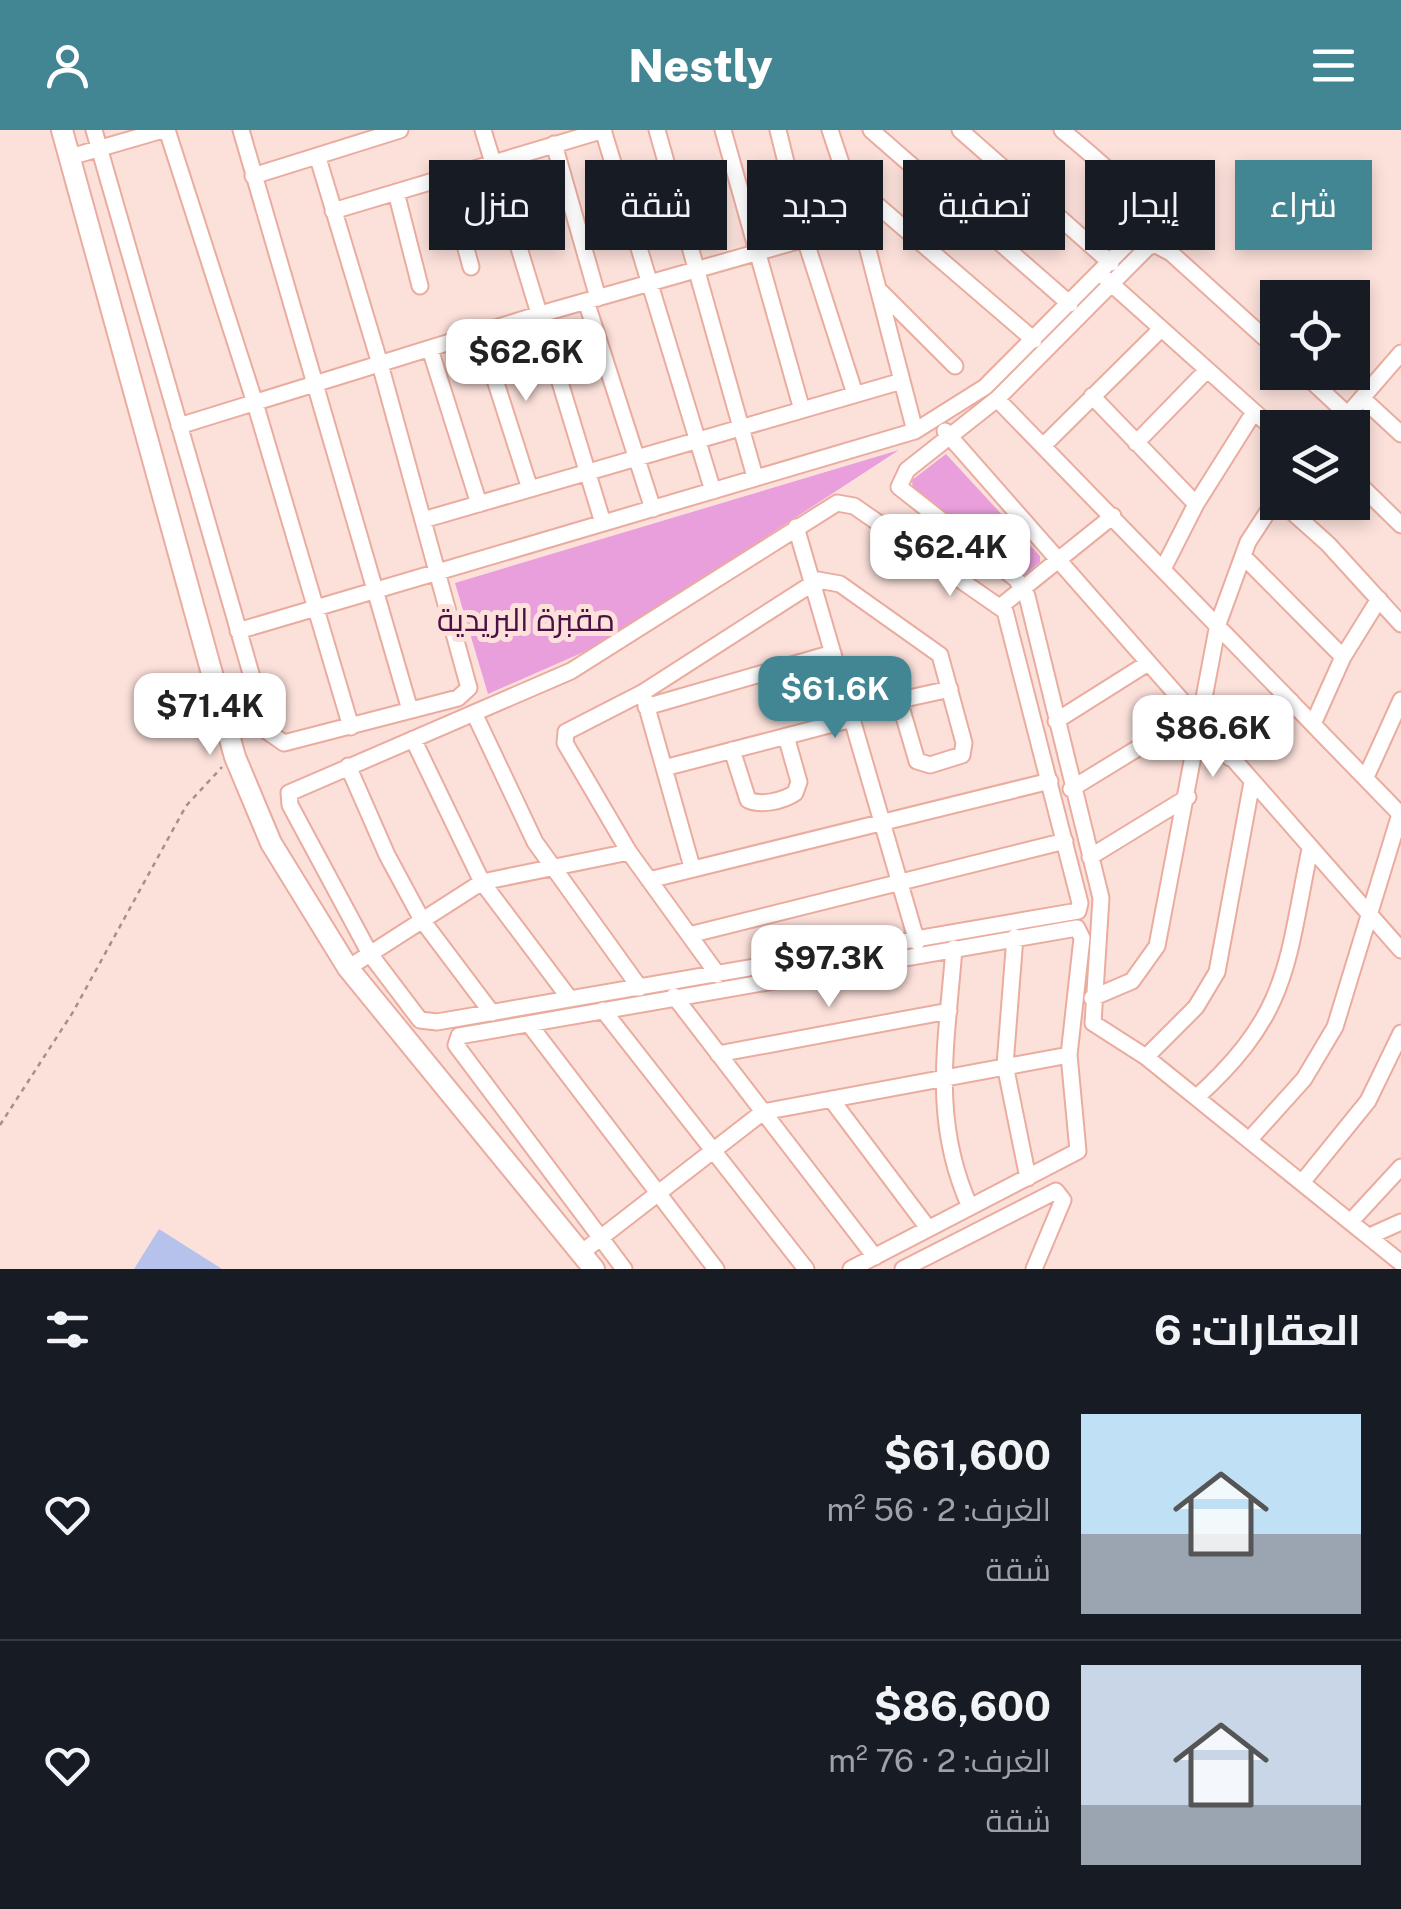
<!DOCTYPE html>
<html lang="ar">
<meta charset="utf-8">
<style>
:root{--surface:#171b24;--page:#20242c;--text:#f1f3f6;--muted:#9ea1a6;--line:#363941;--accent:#428694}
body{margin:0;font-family:"Public Sans",Cairo,sans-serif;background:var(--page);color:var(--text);direction:rtl;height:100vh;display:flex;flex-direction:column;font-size:38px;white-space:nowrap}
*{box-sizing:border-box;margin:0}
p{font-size:32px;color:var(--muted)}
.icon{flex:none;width:55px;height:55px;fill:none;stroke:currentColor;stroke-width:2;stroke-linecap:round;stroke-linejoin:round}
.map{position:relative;height:1139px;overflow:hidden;direction:ltr}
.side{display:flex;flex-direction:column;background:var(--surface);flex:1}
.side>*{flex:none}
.top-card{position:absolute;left:30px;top:30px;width:1342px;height:90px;direction:rtl;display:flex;gap:20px}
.fabs{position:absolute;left:1260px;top:150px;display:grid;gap:20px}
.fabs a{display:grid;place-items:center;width:110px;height:110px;border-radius:0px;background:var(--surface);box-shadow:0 5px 15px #0003;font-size:50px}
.price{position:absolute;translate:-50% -85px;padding:0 22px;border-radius:20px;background:#fff;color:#222;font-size:32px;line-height:65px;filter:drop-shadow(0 2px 5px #0008)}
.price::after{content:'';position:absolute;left:50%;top:60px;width:30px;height:22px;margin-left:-15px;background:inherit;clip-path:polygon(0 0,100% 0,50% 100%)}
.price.active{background:var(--accent);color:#fff}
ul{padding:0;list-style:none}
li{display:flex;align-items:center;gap:30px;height:250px;padding:0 40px}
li+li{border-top:2px solid var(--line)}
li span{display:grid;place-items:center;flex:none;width:280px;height:200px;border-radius:0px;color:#555}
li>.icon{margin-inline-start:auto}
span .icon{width:120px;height:120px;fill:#fffc;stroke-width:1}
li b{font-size:42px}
h2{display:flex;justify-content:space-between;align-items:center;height:120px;padding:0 40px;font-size:42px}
.chip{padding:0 35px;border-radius:0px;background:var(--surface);box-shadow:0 5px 15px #0003;font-size:35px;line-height:90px}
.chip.active{background:var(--accent);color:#fff}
header{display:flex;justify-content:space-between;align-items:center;height:130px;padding:0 40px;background:var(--accent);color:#fff;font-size:45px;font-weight:800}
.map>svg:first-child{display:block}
.green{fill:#e99fdc}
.water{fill:#b6c2ec}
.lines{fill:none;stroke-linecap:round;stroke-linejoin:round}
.minor-casing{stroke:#eaac9f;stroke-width:19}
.tertiary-casing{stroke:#eaac9f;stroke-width:24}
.path{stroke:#a88f89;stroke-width:2.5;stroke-dasharray:5 5;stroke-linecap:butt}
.minor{stroke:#fff;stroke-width:15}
.tertiary{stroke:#fff;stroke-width:20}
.labels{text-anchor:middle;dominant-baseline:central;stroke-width:10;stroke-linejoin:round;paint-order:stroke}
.park-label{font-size:32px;fill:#4a1044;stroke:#fce1db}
</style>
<header><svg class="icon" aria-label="menu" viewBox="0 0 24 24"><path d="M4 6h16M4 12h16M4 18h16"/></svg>Nestly<svg class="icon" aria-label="person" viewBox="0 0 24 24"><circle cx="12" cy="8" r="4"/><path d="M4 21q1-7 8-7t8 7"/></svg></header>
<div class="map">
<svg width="1401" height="1139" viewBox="0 0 1401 1139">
<rect width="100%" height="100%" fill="#fce1db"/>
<path class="green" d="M 899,320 L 602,514 L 488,564 L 455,453 Z
M 946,324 L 1040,426 L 1040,432 L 1023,446 L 913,364 L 912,350 Z"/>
<path class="water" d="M 159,1099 L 222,1139 L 134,1139 Z"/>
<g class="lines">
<g class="minor-casing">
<path id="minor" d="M 94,0 L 265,592 L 268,602 L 284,613 L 458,568 L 469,558 L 380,234 L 318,28
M 167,0 L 255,273 L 351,597
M 241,0 L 410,580
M 483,0 L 603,393
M 603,0 L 713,361
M 657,0 L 755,347
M 723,0 L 802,280
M 778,0 L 805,109 L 855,264
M 830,0 L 861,93 L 915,301
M 871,0 L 1070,174
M 960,0 L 1111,133
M 1062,0 C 1095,28 1162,81 1171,123
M 554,14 L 598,168
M 70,27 L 163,0
M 253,46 L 400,0
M 446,46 L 471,137
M 848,50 L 1034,210
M 396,62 L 420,156
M 954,73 L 995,31
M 333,81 L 604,0
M 1106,149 L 1278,303
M 881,162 L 955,236
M 586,171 L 653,379
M 480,203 L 530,359
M 430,219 L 479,374
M 1278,220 L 1171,123 L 1156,115 L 1148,117 L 997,269 L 907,340 L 899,357 L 1016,449 L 1027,466 L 1101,768 L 1093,893 L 1146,927 L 1401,1133
M 1302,242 L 1347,284
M 1092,266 L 1196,374
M 1362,268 L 1401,304
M 997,269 L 1401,685
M 179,296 L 537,185 L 861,93
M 1336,298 L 1401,223
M 945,301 L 1401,820
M 1136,313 L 1207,240
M 1043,316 L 1161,199
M 1352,347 L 1401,395
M 1281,372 L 1328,414 L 1401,494
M 837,373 L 854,376 L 1005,481 L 1080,773 L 1078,781 L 437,892 L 420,890 L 370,824 L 290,675 L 289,663 L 571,541 Z
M 423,390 L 902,251
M 796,397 L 917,812
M 1243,426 L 1343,527
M 1164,437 L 1196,374 L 1254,282
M 1001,476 L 1113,386
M 238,501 L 915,301 L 985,257 L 1153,88
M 644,567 L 692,737
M 646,577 L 833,523
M 850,581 L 950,559
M 474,583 L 535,712 L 640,858
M 1056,591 L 1148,533
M 1313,594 L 1343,527 L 1379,469
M 413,609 L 482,752 L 570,869
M 732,620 L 748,670 C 761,676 783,671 795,663 L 799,652 L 786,606
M 1230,628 L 1291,571
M 348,636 L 387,725 L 422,790 L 492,883
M 664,638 L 852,589
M 1366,647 L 1401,570
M 1071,659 L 1192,585
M 1090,727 L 1188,667
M 649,750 L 1050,651
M 689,805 L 1065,711
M 1015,807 L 1005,935 L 1028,1048
M 954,818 C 947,912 930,988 970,1077
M 348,838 L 482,752 L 629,722
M 718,845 L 629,722 L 565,613 L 566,602 L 642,563 L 818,450 L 840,454 L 940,525 L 964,613 L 962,625 L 930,635 L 917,631 L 899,570
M 674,866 L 875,1127
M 1092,868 L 1132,851 L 1157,816 L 1218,494 L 1248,412 L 1278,366
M 603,880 L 806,1139
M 529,894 L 716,1139
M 718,924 L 949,881
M 1146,927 L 1196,877 L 1217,842 L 1252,652
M 1197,967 C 1290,882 1286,835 1310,719
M 831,969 L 928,1098
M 1250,1009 L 1304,949 L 1335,897 L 1400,684
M 1304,1050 L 1368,971 L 1401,903
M 1353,1089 L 1401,1037
M 1372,1105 L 1401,1092
M 581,1123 L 763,982 L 1069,925
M 624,1139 L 456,915 L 459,906 L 1077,798 L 1082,808 L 1069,925 L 1078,1021 L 851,1139
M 903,1139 L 1056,1061 L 1063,1070 L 1034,1139"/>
</g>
<g class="tertiary-casing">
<path id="tertiary" d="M 62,0 L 235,627 L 271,713 L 348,838 L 594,1139"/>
</g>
<path class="path" d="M 0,995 L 73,882 L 186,676 L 222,637"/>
<use href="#minor" class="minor"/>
<use href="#tertiary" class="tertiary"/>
</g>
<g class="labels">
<g class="park-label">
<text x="526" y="489">مقبرة البريدية</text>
</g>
</g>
</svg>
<div class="fabs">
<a><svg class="icon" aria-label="locate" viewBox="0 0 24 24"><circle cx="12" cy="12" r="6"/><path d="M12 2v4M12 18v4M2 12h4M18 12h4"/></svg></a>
<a><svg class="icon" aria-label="layers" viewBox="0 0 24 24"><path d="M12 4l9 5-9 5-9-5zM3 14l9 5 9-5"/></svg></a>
</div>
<b class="price" style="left:526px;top:274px">$62.6K</b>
<b class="price" style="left:950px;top:469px">$62.4K</b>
<b class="price active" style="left:835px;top:611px">$61.6K</b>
<b class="price" style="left:210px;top:628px">$71.4K</b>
<b class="price" style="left:1213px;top:650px">$86.6K</b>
<b class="price" style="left:829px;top:880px">$97.3K</b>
<div class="top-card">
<a class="chip active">شراء</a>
<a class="chip">إيجار</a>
<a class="chip">تصفية</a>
<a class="chip">جديد</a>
<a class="chip">شقة</a>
<a class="chip">منزل</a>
</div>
</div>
<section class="side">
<h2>العقارات: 6<svg class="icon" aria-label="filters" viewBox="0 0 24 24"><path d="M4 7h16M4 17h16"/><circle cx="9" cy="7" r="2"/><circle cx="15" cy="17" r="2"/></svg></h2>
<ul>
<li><span style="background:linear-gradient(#bfe0f5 60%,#9aa5b1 0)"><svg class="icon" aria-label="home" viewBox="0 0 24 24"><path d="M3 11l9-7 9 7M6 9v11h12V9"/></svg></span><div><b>$61,600</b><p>الغرف: 2 · 56 m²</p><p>شقة</p></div><svg class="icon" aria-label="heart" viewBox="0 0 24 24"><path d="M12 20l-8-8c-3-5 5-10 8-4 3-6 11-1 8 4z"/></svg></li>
<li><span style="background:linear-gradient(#c9d6e8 70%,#9aa5b1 0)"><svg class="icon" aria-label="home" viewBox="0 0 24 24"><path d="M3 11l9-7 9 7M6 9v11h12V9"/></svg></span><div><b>$86,600</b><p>الغرف: 2 · 76 m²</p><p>شقة</p></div><svg class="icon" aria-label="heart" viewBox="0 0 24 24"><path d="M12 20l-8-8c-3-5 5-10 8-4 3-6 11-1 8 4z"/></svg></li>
</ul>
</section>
